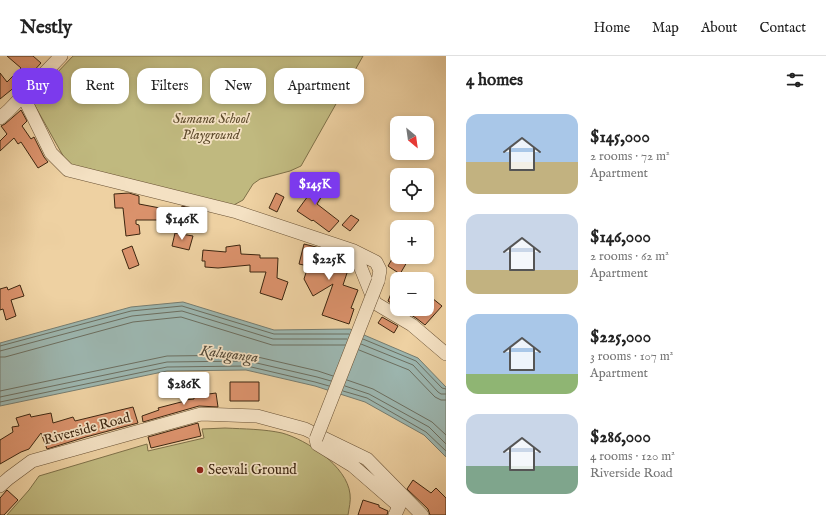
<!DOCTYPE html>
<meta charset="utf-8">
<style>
:root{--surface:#fff;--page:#f6f6f6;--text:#222;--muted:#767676;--line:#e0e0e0;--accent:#7c3aed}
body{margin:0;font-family:"IM FELL English",serif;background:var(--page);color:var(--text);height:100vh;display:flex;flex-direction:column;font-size:15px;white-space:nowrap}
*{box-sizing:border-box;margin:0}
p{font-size:13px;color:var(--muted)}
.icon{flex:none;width:22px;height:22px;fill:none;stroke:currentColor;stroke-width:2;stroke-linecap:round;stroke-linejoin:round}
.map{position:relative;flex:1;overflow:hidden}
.panel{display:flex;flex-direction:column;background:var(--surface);width:380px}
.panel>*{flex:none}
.top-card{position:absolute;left:12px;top:12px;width:374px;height:36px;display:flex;gap:8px}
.needle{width:26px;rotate:151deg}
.tools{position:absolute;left:390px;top:60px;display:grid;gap:8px}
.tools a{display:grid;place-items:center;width:44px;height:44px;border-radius:8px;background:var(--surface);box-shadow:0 2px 6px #0003;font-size:20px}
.price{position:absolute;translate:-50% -34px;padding:0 9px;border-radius:4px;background:#fff;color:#222;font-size:13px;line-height:26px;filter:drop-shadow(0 1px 2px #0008)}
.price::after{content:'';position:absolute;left:50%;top:24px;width:12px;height:9px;margin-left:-6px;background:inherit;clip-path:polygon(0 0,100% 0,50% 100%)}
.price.selected{background:var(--accent);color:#fff}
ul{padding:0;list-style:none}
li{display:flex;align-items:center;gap:12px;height:100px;padding:0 20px}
li span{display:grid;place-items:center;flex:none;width:112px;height:80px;border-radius:12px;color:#555}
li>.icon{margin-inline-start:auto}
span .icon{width:48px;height:48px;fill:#fffc;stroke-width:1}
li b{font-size:17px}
h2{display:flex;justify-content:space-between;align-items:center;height:48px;padding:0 20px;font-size:17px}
.tag{padding:0 14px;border-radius:12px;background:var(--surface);box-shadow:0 2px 6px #0003;font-size:14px;line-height:36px}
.tag.selected{background:var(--accent);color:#fff}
header{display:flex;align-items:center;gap:24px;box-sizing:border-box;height:56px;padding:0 20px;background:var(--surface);border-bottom:1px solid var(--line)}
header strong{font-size:19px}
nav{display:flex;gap:22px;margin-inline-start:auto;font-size:14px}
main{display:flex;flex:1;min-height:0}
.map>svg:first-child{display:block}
.green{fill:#c0b97f;stroke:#7e7048}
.water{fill:#9cb5ae;stroke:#767c6f}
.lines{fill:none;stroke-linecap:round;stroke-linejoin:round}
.shore{stroke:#6c6e5f;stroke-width:1}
.building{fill:#db926c;stroke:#3d2610}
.minor-casing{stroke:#695134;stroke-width:14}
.minor{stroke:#f4e1c3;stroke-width:13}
.minor-bridge-casing{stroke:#695134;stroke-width:14;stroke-linecap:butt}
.minor-bridge{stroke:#f4e1c3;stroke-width:13}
.poi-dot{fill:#8f2418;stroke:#f4e1c3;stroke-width:1.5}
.labels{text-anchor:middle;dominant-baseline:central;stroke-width:3.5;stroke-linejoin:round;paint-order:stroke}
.park-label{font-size:14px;font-style:italic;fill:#5e4b2c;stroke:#f4e1c3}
.street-label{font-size:14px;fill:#3d2610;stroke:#f4e1c3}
.poi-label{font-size:14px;fill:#3d2610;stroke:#f4e1c3;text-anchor:start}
.water-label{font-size:15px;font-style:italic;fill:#554a38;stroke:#f4e1c3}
</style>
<header>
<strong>Nestly</strong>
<nav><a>Home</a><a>Map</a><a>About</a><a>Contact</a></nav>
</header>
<main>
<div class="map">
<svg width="446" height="459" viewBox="0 0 446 459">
<rect width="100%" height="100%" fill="#eed1a2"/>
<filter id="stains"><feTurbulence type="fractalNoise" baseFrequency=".005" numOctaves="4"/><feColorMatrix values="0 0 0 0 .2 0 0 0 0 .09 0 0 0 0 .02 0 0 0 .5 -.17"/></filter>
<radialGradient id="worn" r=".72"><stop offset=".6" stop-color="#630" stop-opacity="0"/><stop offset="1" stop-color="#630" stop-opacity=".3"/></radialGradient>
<path class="green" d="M 73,0 L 363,0 L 301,110 L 290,115 L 260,123 L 253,128 L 243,144 L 232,150 L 73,110 L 66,105 L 34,48 L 36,39 Z
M 225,372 C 244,373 264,373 282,377 C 307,384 347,410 350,438 C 351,445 349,452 348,459 L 7,459 L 29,434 L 39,420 L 147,388 L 148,395 L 204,382 L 202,373 Z"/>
<path class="water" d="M 183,246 L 274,274 L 350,273 L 418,302 L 446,331 L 446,401 L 424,379 L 365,346 L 315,330 L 246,314 L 167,315 L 0,350 L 0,287 L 131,251 Z"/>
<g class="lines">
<path class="shore" d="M 363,283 L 416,305 L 442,332 L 446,333
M 361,288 L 413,309 L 438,336 L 441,338 L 446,338
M 0,290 L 131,255 L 182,250 L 274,278 L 349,278
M 359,294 L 409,314 L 435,341 L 441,344 L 446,344
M 0,295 L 132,260 L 182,255 L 273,283 L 347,283
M 0,301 L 5,301 L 133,266 L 181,261 L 272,289 L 345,289
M 347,324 L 373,333 L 432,366 L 446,379
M 345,330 L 369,338 L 429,371 L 446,388
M 0,335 L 167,300 L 249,299 L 318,315 L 333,320
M 343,335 L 367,342 L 426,376 L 446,395
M 0,341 L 167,306 L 248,305 L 317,321 L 331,325
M 0,346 L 167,311 L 247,310 L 315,326 L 329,330"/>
</g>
<path class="building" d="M 7,0 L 33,0 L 41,7 L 29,20 L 28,19 L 16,30 L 0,43 L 0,17 L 7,26 L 21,12 Z
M 21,54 L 27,65 L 22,70 L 31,83 L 34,81 L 44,101 L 48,106 L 38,112 L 21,86 L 18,88 L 14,82 L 0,95 L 0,85 L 7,78 L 1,70 L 5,68 Z
M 302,123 L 316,131 L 317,130 L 325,135 L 317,148 L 339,165 L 329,176 L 313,164 L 312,165 L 297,155 L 308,140 L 296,133 Z
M 129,137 L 139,140 L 139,148 L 181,156 L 182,150 L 201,155 L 201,164 L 177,163 L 177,164 L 136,164 L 136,168 L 139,169 L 140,178 L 126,180 L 123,152 L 115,152 L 114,138 Z
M 276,137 L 284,141 L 277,156 L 269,152 Z
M 351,159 L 359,164 L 350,175 L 342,169 Z
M 175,177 L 193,180 L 189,194 L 172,190 Z
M 304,188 L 324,193 L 324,195 L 336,198 L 335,199 L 349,204 L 350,208 L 343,229 L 358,234 L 351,252 L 354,253 L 349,268 L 322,259 L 333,228 L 313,240 L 304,223 L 308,210 L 299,208 Z
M 240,189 L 241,198 L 260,199 L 260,202 L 278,202 L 277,222 L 288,226 L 282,244 L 260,237 L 266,216 L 250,216 L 250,209 L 218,212 L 205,211 L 205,205 L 202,205 L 203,194 L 226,196 L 226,191 Z
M 132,190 L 139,209 L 129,213 L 122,194 Z
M 395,198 L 397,200 L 397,201 L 399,201 L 407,206 L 400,218 L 388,210 Z
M 397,223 L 397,251 L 388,245 Z
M 20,229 L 24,240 L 11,244 L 16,260 L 6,264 L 3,253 L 0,254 L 0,233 L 7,231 L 8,234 Z
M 427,238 L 442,250 L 425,269 L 416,262 L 401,253 L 427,253 Z
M 382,261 L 398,270 L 394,277 L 378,267 Z
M 230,326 L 259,326 L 259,345 L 230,345 Z
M 216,337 L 218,351 L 199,350 L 143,366 L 142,360 L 159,354 L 158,352 L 185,345 L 184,344 L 194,343 L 194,340 Z
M 133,351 L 138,367 L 86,381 L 47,393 L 41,377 L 29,393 L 21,396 L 0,408 L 0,384 L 13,376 L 12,371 L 19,370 L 16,362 L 30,358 L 31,361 L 51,357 L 53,367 L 73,361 L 75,365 Z
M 198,367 L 201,380 L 151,392 L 148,381 Z
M 413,424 L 431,437 L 436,432 L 446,442 L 446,459 L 430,459 L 428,453 L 407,433 Z
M 7,434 L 18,444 L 4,459 L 0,459 L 0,442 Z
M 363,444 L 379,449 L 379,451 L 388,455 L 387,459 L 358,459 Z"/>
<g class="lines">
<g class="minor-casing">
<path id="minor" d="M 23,40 L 51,97 L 68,114 L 237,156 L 354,195 L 376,206 L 380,214 L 378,225
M 0,62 L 8,55 L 61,0
M 354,195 L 375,247 L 412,269 L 446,298
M 316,383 L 317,388 L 353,410 L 399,450 L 395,459
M 0,430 L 9,422 L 32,405 L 201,358 L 257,360 L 305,373 L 367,403 L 422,459"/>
</g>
<use href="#minor" class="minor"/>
<g class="minor-bridge-casing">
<path id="minor-bridge" d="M 316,383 L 378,225"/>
</g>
<use href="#minor-bridge" class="minor-bridge"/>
</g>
<circle class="poi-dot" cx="200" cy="414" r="4"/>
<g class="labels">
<g class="park-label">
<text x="211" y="63">Sumana School<tspan x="211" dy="16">Playground</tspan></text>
</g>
<g class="street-label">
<text transform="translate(87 373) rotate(-15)">Riverside Road</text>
</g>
<g class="poi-label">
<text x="208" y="414">Seevali Ground</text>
</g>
<g class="water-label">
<text transform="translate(229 298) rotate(7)">Kaluganga</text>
</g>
</g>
<rect width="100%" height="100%" filter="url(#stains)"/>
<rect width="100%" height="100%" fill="url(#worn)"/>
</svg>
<div class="tools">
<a><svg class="needle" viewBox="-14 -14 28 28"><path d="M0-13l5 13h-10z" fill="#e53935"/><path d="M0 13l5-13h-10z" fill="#767676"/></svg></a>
<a><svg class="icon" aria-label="locate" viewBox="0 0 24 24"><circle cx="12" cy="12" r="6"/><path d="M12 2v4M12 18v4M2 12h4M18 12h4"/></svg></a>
<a>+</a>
<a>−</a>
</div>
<b class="price selected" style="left:315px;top:150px">$145K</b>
<b class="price" style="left:182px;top:185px">$146K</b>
<b class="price" style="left:329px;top:225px">$225K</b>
<b class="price" style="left:184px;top:350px">$286K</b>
<div class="top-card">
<a class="tag selected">Buy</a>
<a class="tag">Rent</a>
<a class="tag">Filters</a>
<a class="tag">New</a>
<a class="tag">Apartment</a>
</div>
</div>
<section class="panel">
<h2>4 homes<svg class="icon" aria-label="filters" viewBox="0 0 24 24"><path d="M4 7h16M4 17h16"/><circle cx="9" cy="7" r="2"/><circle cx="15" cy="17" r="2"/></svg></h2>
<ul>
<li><span style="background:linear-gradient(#a9c7e8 60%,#c2b280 0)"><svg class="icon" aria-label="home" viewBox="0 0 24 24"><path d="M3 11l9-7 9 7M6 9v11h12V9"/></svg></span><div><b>$145,000</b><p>2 rooms · 72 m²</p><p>Apartment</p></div></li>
<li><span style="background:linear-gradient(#c9d6e8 70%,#c2b280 0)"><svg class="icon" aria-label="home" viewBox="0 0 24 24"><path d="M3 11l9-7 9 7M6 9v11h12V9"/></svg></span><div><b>$146,000</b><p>2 rooms · 62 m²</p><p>Apartment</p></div></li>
<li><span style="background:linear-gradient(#a9c7e8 75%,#8fb573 0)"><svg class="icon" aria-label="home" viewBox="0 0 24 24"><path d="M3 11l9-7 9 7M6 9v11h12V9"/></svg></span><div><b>$225,000</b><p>3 rooms · 107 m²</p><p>Apartment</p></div></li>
<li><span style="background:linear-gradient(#c9d6e8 65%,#7fa58c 0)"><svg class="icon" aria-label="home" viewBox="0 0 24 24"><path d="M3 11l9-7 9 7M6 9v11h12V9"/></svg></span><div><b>$286,000</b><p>4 rooms · 120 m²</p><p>Riverside Road</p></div></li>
</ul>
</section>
</main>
